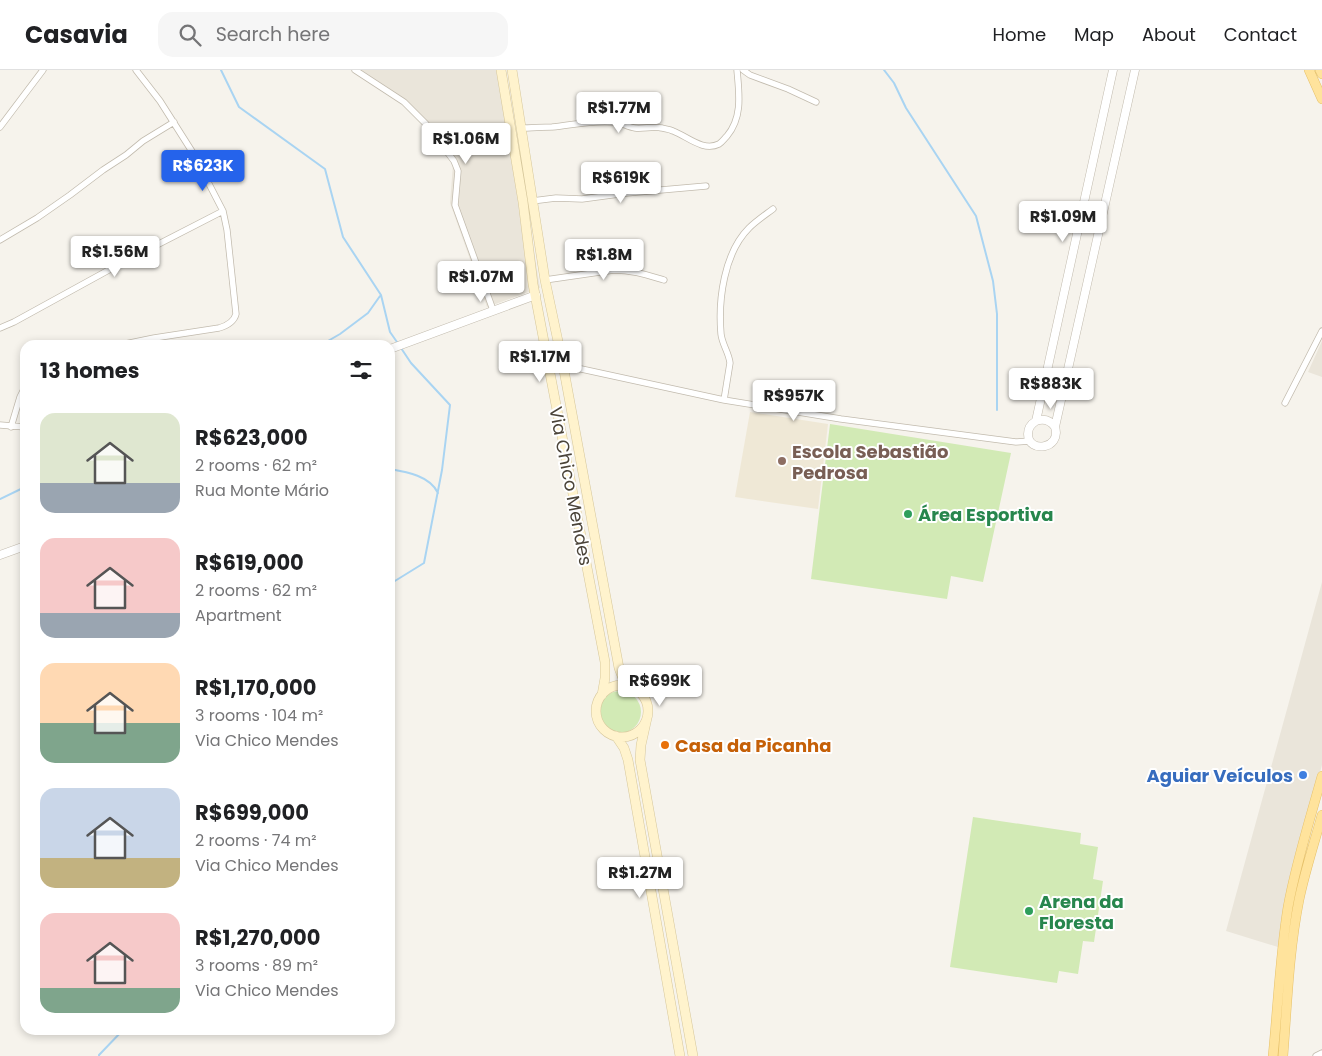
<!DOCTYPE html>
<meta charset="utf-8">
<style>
:root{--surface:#fff;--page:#f6f6f6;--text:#202124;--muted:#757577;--line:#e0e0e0;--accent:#2563eb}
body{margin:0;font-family:Poppins,sans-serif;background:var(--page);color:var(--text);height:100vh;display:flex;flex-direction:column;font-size:19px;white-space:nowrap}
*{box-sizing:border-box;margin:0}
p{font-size:16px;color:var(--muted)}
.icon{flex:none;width:28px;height:28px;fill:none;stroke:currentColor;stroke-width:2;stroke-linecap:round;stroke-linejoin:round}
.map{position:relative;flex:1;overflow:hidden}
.side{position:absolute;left:20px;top:270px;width:375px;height:695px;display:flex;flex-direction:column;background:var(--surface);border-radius:15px;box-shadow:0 2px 8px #0003}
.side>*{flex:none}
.price{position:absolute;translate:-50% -42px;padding:0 11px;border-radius:5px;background:#fff;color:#222;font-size:16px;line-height:32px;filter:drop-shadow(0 1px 2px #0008)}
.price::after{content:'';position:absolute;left:50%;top:30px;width:15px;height:11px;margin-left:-8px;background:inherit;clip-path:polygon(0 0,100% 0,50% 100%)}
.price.selected{background:var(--accent);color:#fff}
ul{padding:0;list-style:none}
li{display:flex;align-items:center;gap:15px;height:125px;padding:0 20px}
li span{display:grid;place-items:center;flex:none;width:140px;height:100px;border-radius:15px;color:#555}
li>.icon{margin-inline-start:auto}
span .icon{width:60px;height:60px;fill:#fffc;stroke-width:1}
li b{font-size:21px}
h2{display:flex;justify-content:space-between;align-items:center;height:60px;padding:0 20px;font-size:21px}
header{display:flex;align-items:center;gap:30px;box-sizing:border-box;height:70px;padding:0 25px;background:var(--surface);border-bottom:1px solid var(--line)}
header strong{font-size:24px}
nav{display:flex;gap:28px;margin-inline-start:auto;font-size:18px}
.search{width:350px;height:45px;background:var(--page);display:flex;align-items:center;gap:12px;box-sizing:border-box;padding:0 18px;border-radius:15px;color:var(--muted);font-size:19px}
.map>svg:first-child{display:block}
.residential{fill:#eae5da}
.education{fill:#efe8d6}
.green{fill:#d2eab5}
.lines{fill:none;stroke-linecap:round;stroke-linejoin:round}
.stream{stroke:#a9d4f2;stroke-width:2}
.minor-casing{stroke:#c2bbae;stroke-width:7}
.tertiary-casing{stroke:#c2bbae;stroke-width:9}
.secondary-casing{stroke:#d6c79b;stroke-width:10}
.primary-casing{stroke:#e6c16a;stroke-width:10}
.minor{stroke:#fff;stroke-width:5.5}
.tertiary{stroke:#fff;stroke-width:8}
.secondary{stroke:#fff3cd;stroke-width:9}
.primary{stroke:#ffe39c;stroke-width:9}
.education-dot{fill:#8d6e63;stroke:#fff;stroke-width:2}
.leisure-dot{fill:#2e9e5b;stroke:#fff;stroke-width:2}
.food-dot{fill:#e8710a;stroke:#fff;stroke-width:2}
.shop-dot{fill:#3f7fe0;stroke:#fff;stroke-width:2}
.labels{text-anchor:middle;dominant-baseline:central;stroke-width:4;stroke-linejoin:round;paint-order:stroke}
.education-label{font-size:18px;font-weight:bold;fill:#785e54;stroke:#fff;text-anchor:start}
.street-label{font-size:18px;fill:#4b4439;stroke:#fff}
.leisure-label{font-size:18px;font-weight:bold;fill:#27864d;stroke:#fff;text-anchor:start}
.food-label{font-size:18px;font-weight:bold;fill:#c56008;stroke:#fff;text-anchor:start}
.shop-label{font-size:18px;font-weight:bold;fill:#366cbe;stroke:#fff;text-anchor:end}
</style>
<header>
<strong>Casavia</strong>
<div class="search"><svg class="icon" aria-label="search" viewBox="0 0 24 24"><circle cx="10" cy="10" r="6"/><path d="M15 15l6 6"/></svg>Search here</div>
<nav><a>Home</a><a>Map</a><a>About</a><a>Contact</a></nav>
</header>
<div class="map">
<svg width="1322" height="986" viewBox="0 0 1322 986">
<rect width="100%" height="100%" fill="#f6f3ec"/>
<path class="residential" d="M 358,0 L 504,0 L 540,218 L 487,237 L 450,133 L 453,95 L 449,86 L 424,53 L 386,18 Z
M 1322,271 L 1322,307 L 1308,302 Z
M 1322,512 L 1322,695 L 1295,791 L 1278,877 L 1226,861 Z"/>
<path class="education" d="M 750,342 L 828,354 L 818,439 L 735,427 Z"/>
<path class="green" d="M 830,354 L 1011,383 L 983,512 L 951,506 L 947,529 L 811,509 Z
M599 642a21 21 0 1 1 42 0a21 21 0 1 1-42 0Z
M 973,747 L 1081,763 L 1080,774 L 1098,777 L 1093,809 L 1103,811 L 1094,872 L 1083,871 L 1078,904 L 1059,901 L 1057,913 L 950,897 Z"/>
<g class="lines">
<path class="stream" d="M 221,0 L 239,37 L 325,99 L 343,167 L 381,225 L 390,262 L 397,272
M 884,0 L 894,13 L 906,38 L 976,146 L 993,211 L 997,244 L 997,340
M 321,275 L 340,264 L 368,243 L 380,226
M 390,399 C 407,402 430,406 438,423
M 0,429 L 25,417
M 390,514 L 424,493 L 442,400 L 450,335 L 411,293 L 401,278
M 99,986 L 99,985 L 123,960"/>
<g class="minor-casing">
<path id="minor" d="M 355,0 L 404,32 L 426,54 L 454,91 L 458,101 L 455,135 L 493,240
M 743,0 L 750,5 L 788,19 L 816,32
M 0,57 L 43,0
M 521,58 C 531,58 542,57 552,57 C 572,55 592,50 613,52 C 621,52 627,57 635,58 C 644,59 653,56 662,58 C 665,59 669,59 673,61 C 687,66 703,82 719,74 C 722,72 724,69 727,66 C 743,47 739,23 737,0
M 532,131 L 556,128 L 582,129 L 627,123 L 706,116
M 0,170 L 37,148 L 70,125 L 103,100 L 126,85 L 143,71 L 174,52
M 545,210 L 614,200 C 632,200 647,205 664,210
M 0,258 L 14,252 L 116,196 L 223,141
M 120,275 L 154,268 L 219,258 C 226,256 234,252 236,244 L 227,160 L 223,141 L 193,83 L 160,31 L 136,0
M 563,295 L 724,330 L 841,349 L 1016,372 L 1030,371
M 724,330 L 730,293 C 729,283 722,274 721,264 C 718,230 724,183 749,158 C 756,151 765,145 773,139
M 1285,333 L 1322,261
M 0,355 L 25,357
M 11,357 L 20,327 L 25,317
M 1316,986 L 1322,983"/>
</g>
<g class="tertiary-casing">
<path id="tertiary" d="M 1113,0 L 1036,351 C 1031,354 1028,358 1028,364 C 1028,384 1062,379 1055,357 L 1135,0
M 390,279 L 536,225
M 1036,351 C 1044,348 1050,350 1055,357
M 0,485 L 25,476"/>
</g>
<g class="secondary-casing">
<path id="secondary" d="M 501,0 L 523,132 L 533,214 L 605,592 L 605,608 L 602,625
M 512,0 L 545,210 L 563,295 L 619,598 L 626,616
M596 641a26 26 0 1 1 52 0a26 26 0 1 1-52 0Z
M 647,648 L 641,675 L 640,690 L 693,986
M 616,666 L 624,678 L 628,690 L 680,986"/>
</g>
<g class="primary-casing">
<path id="primary" d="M 1309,0 L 1322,29
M 1320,0 L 1322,4
M 1273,986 C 1278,936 1280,886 1288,837 C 1296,793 1310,749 1322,706
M 1283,986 C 1287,935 1289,880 1299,830 C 1305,801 1314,774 1322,745"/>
</g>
<use href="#minor" class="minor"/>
<use href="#tertiary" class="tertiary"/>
<use href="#secondary" class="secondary"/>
<use href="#primary" class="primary"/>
</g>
<circle class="education-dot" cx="782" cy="391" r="5"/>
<g class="leisure-dot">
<circle cx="908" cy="444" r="5"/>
<circle cx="1029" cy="841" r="5"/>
</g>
<circle class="food-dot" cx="665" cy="675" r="5"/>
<circle class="shop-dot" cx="1303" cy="705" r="5"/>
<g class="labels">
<g class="education-label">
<text x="792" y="381">Escola Sebastião<tspan x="792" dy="21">Pedrosa</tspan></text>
</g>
<g class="street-label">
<text transform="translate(571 416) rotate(79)">Via Chico Mendes</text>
</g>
<g class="leisure-label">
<text x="918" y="444">Área Esportiva</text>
<text x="1039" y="831">Arena da<tspan x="1039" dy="21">Floresta</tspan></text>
</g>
<g class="food-label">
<text x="675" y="675">Casa da Picanha</text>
</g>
<g class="shop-label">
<text x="1293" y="705">Aguiar Veículos</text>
</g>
</g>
</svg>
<b class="price" style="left:619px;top:64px">R$1.77M</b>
<b class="price" style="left:466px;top:95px">R$1.06M</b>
<b class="price selected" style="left:203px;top:122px">R$623K</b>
<b class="price" style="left:621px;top:134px">R$619K</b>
<b class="price" style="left:1063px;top:173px">R$1.09M</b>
<b class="price" style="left:115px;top:208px">R$1.56M</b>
<b class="price" style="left:604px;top:211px">R$1.8M</b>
<b class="price" style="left:481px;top:233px">R$1.07M</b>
<b class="price" style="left:540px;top:313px">R$1.17M</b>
<b class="price" style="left:1051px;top:340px">R$883K</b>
<b class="price" style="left:794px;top:352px">R$957K</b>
<b class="price" style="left:660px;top:637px">R$699K</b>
<b class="price" style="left:640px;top:829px">R$1.27M</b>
<section class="side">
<h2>13 homes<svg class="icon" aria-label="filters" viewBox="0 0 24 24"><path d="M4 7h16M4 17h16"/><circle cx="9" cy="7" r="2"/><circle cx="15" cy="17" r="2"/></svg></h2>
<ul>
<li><span style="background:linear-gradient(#dfe7d0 70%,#9aa5b1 0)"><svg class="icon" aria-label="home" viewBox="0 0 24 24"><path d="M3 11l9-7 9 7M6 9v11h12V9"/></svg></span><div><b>R$623,000</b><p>2 rooms · 62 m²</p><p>Rua Monte Mário</p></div></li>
<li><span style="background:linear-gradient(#f6c9c9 75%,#9aa5b1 0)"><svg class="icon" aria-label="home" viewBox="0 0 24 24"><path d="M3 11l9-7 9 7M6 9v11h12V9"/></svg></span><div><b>R$619,000</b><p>2 rooms · 62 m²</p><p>Apartment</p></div></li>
<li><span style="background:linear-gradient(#ffd9b3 60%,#7fa58c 0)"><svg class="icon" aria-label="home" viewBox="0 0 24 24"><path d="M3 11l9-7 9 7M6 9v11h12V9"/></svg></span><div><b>R$1,170,000</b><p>3 rooms · 104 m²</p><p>Via Chico Mendes</p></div></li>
<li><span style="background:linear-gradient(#c9d6e8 70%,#c2b280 0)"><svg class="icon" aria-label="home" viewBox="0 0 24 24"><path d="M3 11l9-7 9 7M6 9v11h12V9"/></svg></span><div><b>R$699,000</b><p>2 rooms · 74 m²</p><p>Via Chico Mendes</p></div></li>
<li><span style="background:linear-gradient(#f6c9c9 75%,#7fa58c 0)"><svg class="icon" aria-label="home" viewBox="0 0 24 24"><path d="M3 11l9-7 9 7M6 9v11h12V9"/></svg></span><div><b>R$1,270,000</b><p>3 rooms · 89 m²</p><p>Via Chico Mendes</p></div></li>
</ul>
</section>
</div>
